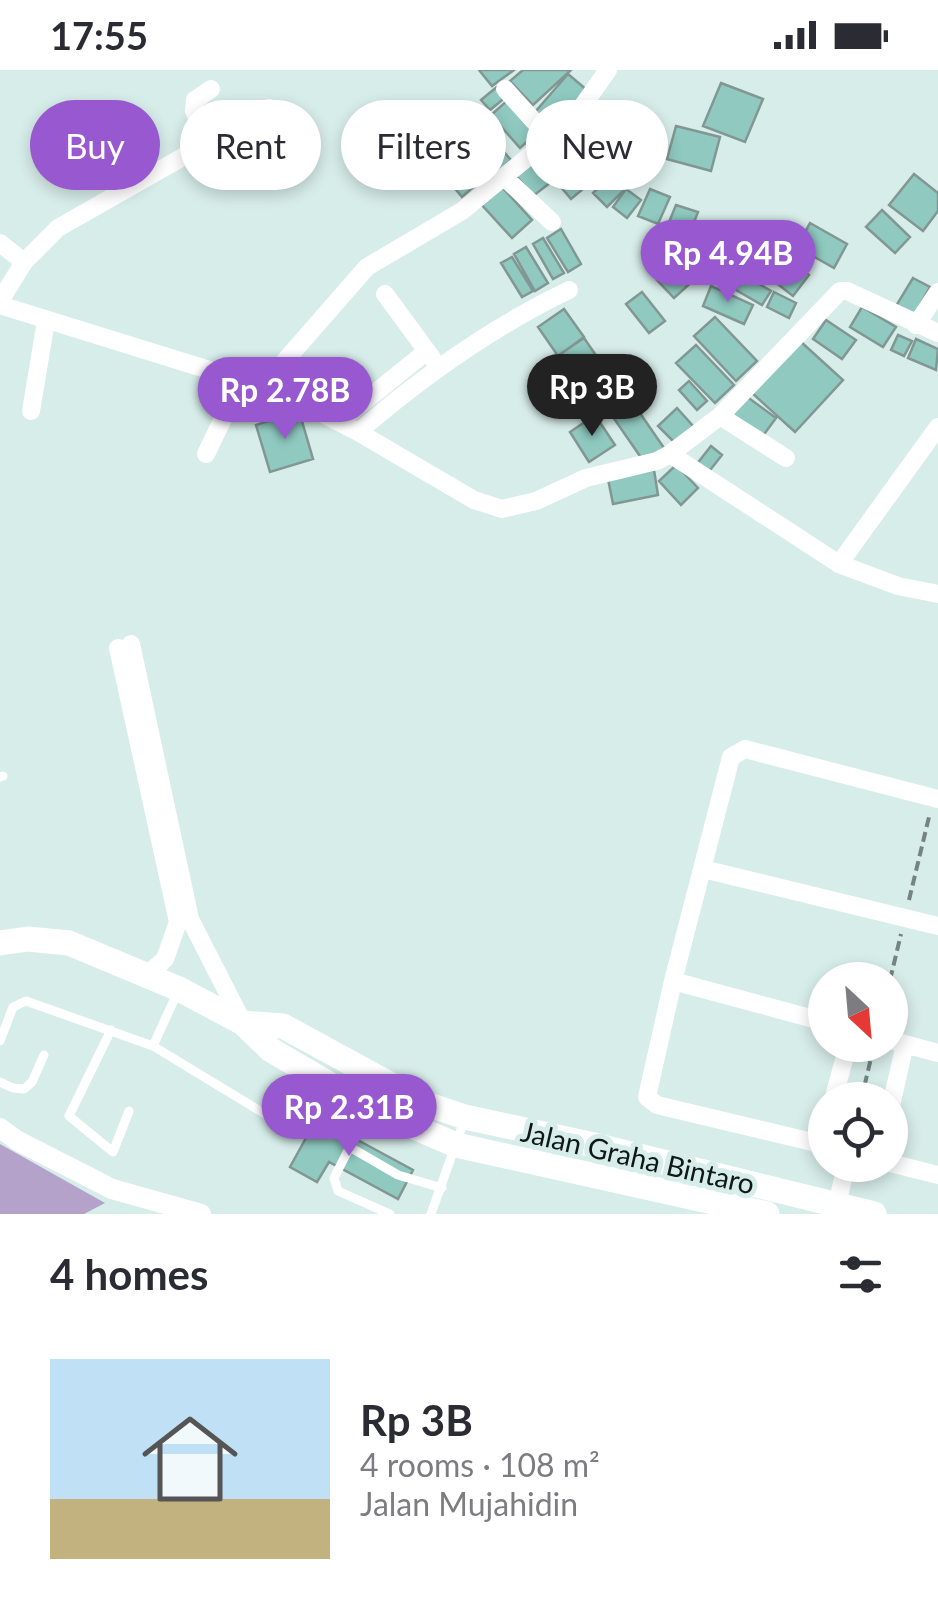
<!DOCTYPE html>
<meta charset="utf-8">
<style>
:root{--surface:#fff;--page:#f2f2f3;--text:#2b2b33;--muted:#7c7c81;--line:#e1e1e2;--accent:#9859d0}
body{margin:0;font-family:Lato,sans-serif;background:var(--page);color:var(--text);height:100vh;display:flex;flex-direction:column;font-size:38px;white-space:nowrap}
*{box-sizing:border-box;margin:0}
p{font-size:32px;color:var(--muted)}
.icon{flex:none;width:55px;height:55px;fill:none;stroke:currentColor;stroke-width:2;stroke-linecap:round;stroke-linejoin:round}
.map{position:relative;height:1144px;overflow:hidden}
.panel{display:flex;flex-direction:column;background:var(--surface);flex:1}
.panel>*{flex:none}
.banner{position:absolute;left:30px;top:30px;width:880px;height:90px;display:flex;gap:20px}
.needle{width:65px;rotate:154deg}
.controls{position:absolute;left:808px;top:892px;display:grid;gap:20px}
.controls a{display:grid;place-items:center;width:100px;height:100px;border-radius:50%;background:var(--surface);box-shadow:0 5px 15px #0003;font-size:50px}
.price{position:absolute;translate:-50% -85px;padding:0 22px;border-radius:35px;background:var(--accent);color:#fff;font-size:32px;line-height:65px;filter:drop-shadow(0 2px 5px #0008)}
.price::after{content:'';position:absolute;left:50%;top:60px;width:30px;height:22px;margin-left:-15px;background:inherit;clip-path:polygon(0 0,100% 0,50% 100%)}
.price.on{background:#222;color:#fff}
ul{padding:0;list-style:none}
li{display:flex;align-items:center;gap:30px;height:250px;padding:0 50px}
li+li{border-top:2px solid var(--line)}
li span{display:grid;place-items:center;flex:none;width:280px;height:200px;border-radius:0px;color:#555}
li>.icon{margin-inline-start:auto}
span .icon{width:120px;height:120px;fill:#fffc;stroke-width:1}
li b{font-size:42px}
h2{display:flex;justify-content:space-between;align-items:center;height:120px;padding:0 50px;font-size:42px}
.pill{padding:0 35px;border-radius:45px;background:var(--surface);box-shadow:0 5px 15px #0003;font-size:35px;line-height:90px}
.pill.on{background:var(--accent);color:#fff}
.status{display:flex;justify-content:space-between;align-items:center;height:70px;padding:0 50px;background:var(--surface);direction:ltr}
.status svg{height:28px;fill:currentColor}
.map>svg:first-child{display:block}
.forest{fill:#b5a2cb}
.building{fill:#8fc9c0;stroke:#829793;stroke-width:2.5}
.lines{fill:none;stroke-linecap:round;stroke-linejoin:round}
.path{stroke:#758481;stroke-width:4;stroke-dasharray:10 5;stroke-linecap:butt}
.service{stroke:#fff;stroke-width:9}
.minor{stroke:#fff;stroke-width:18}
.tertiary{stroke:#fff;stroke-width:20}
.secondary{stroke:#fff;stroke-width:25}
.labels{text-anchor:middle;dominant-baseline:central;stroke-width:10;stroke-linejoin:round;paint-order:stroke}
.street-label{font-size:28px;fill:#101817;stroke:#d7ede9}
</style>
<div class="status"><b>17:55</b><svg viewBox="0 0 49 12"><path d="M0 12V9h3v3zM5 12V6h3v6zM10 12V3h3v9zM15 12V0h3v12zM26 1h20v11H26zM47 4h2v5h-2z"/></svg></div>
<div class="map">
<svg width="938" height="1144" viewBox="0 0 938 1144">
<rect width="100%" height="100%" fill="#d7ede9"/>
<path class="forest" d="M 0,1074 L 105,1133 L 84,1144 L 0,1144 Z"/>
<path class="building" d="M 479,0 L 514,0 L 492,16 Z
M 523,0 L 571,0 L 533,35 L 510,11 Z
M 568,4 L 588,21 L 555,59 L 535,42 Z
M 721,13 L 763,29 L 745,72 L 703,56 Z
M 498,16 L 507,26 L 490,40 L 481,30 Z
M 509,29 L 538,62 L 520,78 L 491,45 Z
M 476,50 L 511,90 L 490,109 L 455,69 Z
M 676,56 L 720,67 L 711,101 L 667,89 Z
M 601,58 L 626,90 L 600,111 L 580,85 L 571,92 L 555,72 L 572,59 L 582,72 Z
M 458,77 L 485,107 L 462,127 L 436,96 Z
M 536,85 L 555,109 L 533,126 L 514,103 Z
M 574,94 L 590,113 L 571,129 L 555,110 Z
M 612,104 L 627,117 L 607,137 L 593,123 Z
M 914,104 L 938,123 L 938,141 L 923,161 L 889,135 Z
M 501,116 L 532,150 L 512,168 L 481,134 Z
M 626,119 L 641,130 L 627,148 L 613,137 Z
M 650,119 L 670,127 L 658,154 L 638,146 Z
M 676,135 L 698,142 L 689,165 L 667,157 Z
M 882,140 L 910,167 L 895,183 L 866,157 Z
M 810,153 L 847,174 L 834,198 L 797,177 Z
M 561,159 L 581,194 L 568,202 L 547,168 Z
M 751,160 L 771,172 L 752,206 L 731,194 Z
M 676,165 L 771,221 L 762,235 L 667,180 Z
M 543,168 L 564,203 L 553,209 L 533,174 Z
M 526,177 L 548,213 L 535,221 L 514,184 Z
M 512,187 L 533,221 L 522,227 L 501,193 Z
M 785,187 L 809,205 L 793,226 L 770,208 Z
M 677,192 L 694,210 L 674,228 L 657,210 Z
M 913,208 L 930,217 L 914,246 L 896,236 Z
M 711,216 L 753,235 L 744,254 L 703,236 Z
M 642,222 L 665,251 L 649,263 L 626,234 Z
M 774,222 L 796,233 L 789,248 L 767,237 Z
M 862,237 L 896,257 L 883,277 L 850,257 Z
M 564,239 L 584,267 L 558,286 L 538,257 Z
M 715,247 L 757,291 L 736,311 L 694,266 Z
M 826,250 L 856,270 L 842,289 L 813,269 Z
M 898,265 L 912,271 L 904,286 L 891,280 Z
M 584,268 L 606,300 L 578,319 L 556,287 Z
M 916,269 L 938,279 L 936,300 L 908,288 Z
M 800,271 L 843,310 L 795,362 L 752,323 Z
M 696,275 L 734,315 L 715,333 L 676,293 Z
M 611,301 L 664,378 L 644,392 L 591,315 Z
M 689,311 L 707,331 L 697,340 L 679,320 Z
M 746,326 L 776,348 L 762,367 L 731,345 Z
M 677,338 L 693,356 L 675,373 L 658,356 Z
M 299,341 L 313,389 L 270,402 L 256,355 Z
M 595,345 L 615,375 L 589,392 L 570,362 Z
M 711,376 L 722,385 L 707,404 L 696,395 Z
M 676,395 L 698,418 L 681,435 L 659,411 Z
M 654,400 L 658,425 L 613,434 L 608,409 Z
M 317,1048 L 413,1100 L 398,1129 L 329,1092 L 317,1112 L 290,1097 Z"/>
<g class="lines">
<path class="path" d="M 909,830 L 929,747
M 890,910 L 901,864
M 861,1030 L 873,980"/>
<path class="service" d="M 0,707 L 3,706
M 111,960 L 69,1046 L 113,1082 L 129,1041
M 0,971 L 13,937 L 26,931 L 153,976 L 265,1044
M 153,976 L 179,919
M 0,1012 L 13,1018 L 24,1019 L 32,1012 L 44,985
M 369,1039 L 334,1108 L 338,1121 L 390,1144
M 348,1076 L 398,1105 L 442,1118
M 431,1144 L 465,1048"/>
<path class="minor" d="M 211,19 L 195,30 L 194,41 L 222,100
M 505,19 L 550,69
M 579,41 L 655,91
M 504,107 L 552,152
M 0,173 L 24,192
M 385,224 L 432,288
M 0,231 L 24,192 L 58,158 L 269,38
M 0,235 L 280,322 L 358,362 L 474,430 L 502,439 L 536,431 L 586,408 L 657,391 L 670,384 L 720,346 L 840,221 L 847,221 L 938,263
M 916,255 L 938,222
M 263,316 L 367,197 L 462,141 L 550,69 L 579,41 L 608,0
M 31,341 L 46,251
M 720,346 L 786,388
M 339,352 L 427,281
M 358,362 C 423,306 492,257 569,220
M 206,384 L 241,311
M 670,384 L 839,494 L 898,516 L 938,524
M 839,494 L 938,357
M 131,574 L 190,849 L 243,953
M 118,578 L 178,852 L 165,889 L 146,906
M 703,799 L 938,856
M 673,911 L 825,952
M 890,970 L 938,983
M 833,1030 L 848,975
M 890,1040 L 905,974
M 825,1075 L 657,1035 L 647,1027 L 673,911 L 731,687 L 745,679 L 938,729
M 890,1093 L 938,1105
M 837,1135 L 846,1095"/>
<path class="tertiary" d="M 0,1058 L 18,1071 L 112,1119 L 201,1144"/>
<path class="secondary" d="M 0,873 L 28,869 L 69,873 L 179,919 L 243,953 L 271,980 L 370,1038 L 456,1075 L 767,1144
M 243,953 L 283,956 L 426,1034 L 465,1047 L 594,1075 L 874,1144"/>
</g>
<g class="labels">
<g class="street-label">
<text transform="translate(638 1087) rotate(13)">Jalan Graha Bintaro</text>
</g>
</g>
</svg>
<div class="controls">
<a><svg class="needle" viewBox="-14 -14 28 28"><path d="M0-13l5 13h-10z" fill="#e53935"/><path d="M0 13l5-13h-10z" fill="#7c7c81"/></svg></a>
<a><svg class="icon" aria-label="locate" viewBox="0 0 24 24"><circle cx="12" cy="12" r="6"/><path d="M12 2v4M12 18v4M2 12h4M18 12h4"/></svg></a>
</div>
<b class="price" style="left:728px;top:235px">Rp 4.94B</b>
<b class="price on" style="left:592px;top:369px">Rp 3B</b>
<b class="price" style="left:285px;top:372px">Rp 2.78B</b>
<b class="price" style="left:349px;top:1089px">Rp 2.31B</b>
<div class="banner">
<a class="pill on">Buy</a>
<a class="pill">Rent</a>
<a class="pill">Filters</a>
<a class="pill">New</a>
</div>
</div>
<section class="panel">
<h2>4 homes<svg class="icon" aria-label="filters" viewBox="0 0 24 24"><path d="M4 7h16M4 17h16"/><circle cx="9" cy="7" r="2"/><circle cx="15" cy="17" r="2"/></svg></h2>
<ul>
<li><span style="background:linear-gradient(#bfe0f5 70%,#c2b280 0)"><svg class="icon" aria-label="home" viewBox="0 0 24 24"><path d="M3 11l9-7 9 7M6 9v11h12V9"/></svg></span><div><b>Rp 3B</b><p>4 rooms · 108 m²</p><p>Jalan Mujahidin</p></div></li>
</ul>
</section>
